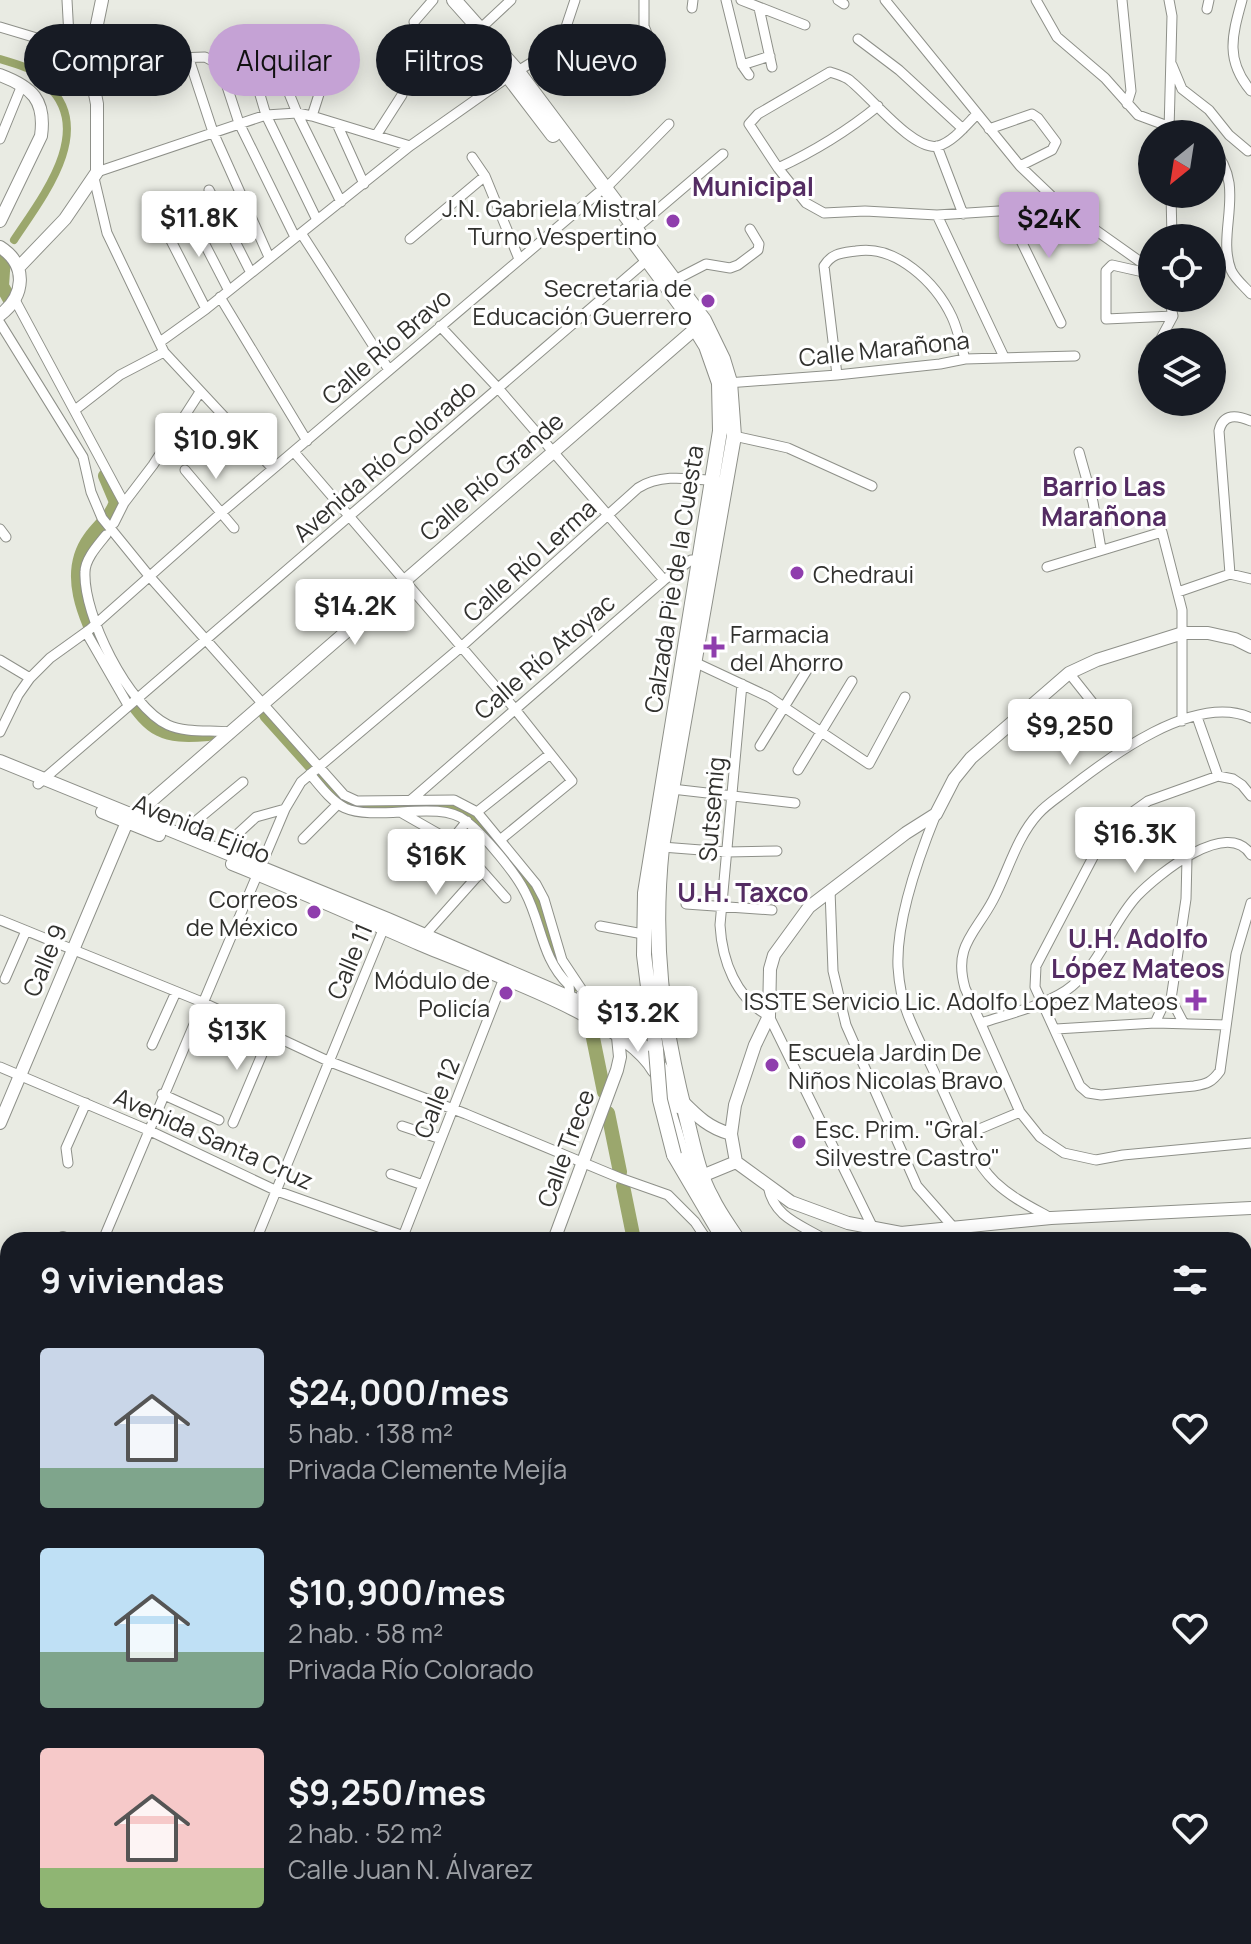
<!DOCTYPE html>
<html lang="es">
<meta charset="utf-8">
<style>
:root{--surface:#171b24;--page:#242831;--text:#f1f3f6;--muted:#9ea1a6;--accent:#c5a2d5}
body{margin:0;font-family:Manrope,sans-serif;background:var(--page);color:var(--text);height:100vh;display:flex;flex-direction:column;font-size:30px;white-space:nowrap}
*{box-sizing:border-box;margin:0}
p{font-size:26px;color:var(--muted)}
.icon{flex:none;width:44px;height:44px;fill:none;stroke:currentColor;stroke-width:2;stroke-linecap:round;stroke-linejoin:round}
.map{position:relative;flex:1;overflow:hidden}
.sheet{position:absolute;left:0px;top:1232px;width:1252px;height:712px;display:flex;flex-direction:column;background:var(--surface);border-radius:24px 24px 0 0;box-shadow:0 4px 20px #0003}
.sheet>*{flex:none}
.banner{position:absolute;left:24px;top:24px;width:800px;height:72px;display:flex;gap:16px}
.needle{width:52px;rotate:210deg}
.fabs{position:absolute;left:1138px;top:120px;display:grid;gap:16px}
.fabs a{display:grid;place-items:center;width:88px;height:88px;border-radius:50%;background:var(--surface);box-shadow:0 4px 20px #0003;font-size:40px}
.price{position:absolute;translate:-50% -68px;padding:0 18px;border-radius:8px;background:#fff;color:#222;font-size:26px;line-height:52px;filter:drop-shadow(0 2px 4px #0008)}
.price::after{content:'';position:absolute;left:50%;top:48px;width:24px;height:18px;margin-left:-12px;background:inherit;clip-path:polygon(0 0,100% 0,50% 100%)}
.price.selected{background:var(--accent);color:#111}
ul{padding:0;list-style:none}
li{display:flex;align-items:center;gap:24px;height:200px;padding:0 40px}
li span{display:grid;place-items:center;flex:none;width:224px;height:160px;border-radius:8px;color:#555}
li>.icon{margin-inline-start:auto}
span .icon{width:96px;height:96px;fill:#fffc;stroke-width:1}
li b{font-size:34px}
h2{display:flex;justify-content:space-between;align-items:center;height:96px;padding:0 40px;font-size:34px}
.tag{padding:0 28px;border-radius:36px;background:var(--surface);box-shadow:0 4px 20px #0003;font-size:28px;line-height:72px}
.tag.selected{background:var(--accent);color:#111}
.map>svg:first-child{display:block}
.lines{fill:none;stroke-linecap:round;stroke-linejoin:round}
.canal{stroke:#9ba76d;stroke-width:8}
.river{stroke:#9ba76d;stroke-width:14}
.street-casing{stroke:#8e9089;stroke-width:11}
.secondary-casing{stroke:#8e9089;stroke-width:14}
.primary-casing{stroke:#8e9089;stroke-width:16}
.street{stroke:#fff;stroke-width:9}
.secondary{stroke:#fff;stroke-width:12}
.primary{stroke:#fff;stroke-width:14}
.primary-bridge-casing{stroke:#8e9089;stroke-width:16;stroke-linecap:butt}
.primary-bridge{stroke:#fff;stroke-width:14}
.poi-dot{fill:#8f3ead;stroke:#fff;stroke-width:3}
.labels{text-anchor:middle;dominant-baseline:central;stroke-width:6;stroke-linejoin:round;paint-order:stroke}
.poi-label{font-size:24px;fill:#31312e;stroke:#fff;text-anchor:end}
.street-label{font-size:24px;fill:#31312e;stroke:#fff}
.neighbourhood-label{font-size:26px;font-weight:bold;fill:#542c63;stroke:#fff}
</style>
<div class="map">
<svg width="1251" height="1944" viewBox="0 0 1251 1944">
<rect width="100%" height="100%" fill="#e9ebe3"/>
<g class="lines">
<path class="canal" d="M 0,59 C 9,62 21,65 29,69 C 36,73 42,81 48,86 C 96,131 41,199 14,240"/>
<path class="river" d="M 4,256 L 2,286 L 10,300
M 105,476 L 116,502 C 110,519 100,524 90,538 C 62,577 89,624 107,662
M 126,694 C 152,731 162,738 208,734
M 266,715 L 343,801 L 356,805 L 450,807 L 468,813 L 504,854 L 538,899 L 553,951 L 573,985
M 591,1028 L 604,1092
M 608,1113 L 620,1172
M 623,1186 L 634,1240
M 830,1944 L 831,1936"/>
<g class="street-casing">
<path id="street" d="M 67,0 L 70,55
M 644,0 L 644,26 L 654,51
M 726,0 L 742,65 L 749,75
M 741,0 L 805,25
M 838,0 L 844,4
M 885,0 L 1020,166 L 1063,207 L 1152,270
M 1036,0 L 1057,37 L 1105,78 L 1138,115 L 1189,134
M 1122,0 L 1131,91 L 1127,104
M 1242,0 C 1232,36 1225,60 1251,91
M 692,8 L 693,0
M 759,8 L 772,67
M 1207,9 L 1209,0
M 414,22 L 433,0
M 0,27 L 40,39 L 89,63
M 481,28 L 511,0
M 858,39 L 899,70 L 963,129
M 560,42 L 607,45
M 189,59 L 213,132 L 269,257
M 118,60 L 205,57 L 220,65 L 239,123 L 295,237
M 742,65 L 770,56
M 1172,65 L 1182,89 L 1209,110 L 1229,135 L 1248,151
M 280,71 L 297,113 L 341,202
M 258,88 L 266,115 L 317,220
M 977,114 C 967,124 953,142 938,146 C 913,152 868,93 848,79 C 843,76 836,74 830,72 L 758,114 L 749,124 L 778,168 L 806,203 L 824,213 L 865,211 L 937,215 L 1063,207
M 312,116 L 337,38
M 337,124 L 364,184
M 989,129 L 1032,114 L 1038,118 L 1056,142 L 1052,150 L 1020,166
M 1169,131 L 1172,16 L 1169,0
M 377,134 L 402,95
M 0,139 L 22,85
M 937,146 L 963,214
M 1212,148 C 1248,186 1216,231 1231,270 C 1235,279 1244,286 1251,294
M 472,157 L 485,176 L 519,259
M 778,168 C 815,151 846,132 878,106
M 97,172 L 266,115 L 297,113 L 312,116 L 410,146
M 94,178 L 107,233 L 164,352 L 273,469
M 606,188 L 669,124
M 209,190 L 250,271
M 1171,194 L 1172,238
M 185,206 L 228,289
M 1007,212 L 1061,323
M 937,215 L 1004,357
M 162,223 L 206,309
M 635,229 L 723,154
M 301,233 L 389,370
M 410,239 L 485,176
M 1152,274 L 1112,265 L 1106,271 L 1106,319 L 1173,316
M 675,280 L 706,264 L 730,268 L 738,265 L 758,250 L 759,244 L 750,229
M 220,297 L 307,441
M 15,300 L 124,503
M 0,323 L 83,457 L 91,492 L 102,518 L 150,577 L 344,795 L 357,801 L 454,800 L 477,812 L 536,884 L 544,899 L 562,960 L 582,990 L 580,1004
M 440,326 L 498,388 L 664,580
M 160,342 L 206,309 L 410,146 L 508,77 L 552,50 L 564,33 L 575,0
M 1159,342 L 1173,316 L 1169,298
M 1151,348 L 1152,347
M 837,375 L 824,266 C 832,253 842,253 856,251 C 896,244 936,283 952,317 C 958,330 961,345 965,359
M 727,383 L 837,375 L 940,364 L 965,359 L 1075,356
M 75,410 L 120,375 L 164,352
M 734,436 L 788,448 L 872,486
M 294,452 L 514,708 L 572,781 L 500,840
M 1079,452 L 1093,502 L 1101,549
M 185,470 L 234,528
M 114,523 L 124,503 L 153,465 L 200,392
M 0,529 L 6,537
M 106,535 C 98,545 85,559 85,572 C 83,615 128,706 168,725 C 185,733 210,730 229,732
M 1047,567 L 1162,532 L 1182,610 L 1182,721
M 1230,574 L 1219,431 C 1223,413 1237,415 1251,421
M 1178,592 L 1230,574 L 1251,579
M 86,632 L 128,705
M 0,660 L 30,678
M 690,660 L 769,697 L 869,764 L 905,697
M 1069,673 L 1127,746
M 742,684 L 720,925 C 722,961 736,998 769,1016 L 873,1228
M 1197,717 L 1218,776
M 1251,718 C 1195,692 1108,758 1066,791 C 1057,798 1046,805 1038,814 C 1016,838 1008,872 993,900 C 975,934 953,946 965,988 L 1020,1112 L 1040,1137 L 1064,1153 L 1096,1160 L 1123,1155 L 1251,1143
M 0,732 L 18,695 L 30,678 L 50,658 L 89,630 L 221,513 L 598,193
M 760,746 L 807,670
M 798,770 L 852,681
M 310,774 C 320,786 331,801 345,808 C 376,822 440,799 466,821 C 484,835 515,872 525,892 C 542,924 541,958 569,985 L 570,997
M 38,784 L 647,260
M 672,789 L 795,803
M 1251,796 L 1242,785 L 1233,779 L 1218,776 L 1148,801 L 1127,816 L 1102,840 L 1036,966 L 1035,987 L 1080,1086 L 1088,1093 L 1101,1095 L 1194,1086 C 1207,1084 1212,1082 1220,1071 L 1236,954 L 1251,903
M 411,800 L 664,580 L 691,560 L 703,560
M 477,812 L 550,754
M 402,813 L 451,841 L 468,855 L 506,898
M 936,814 C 919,856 896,922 898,967 C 899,983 902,1000 908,1015 C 916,1036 927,1056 936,1076 C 952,1108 969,1157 995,1182 C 1012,1198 1031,1207 1051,1218
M 179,835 L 243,782
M 303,839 L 338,804
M 451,841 L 467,821
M 662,847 L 727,852 L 777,851
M 219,851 L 256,817 L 285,809
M 830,890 L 833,971 L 846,1025 L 917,1186 L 954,1228
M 686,904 L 772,910
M 0,920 L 202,1002 L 328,1061 L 466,1114 L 620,1178 L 668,1195 L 695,1222 L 707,1240
M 600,926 L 643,934
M 423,937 L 482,871
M 5,979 L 26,931
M 1171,999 L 1184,1024
M 981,1023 C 1008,1014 1051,1004 1072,986 C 1102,961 1112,923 1137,896 C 1157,875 1228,817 1251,855
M 1155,1023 L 1162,1008 L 1171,999 L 1186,899 L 1187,858
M 1056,1029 L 1155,1023 L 1226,1025
M 152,1045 L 176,992
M 0,1067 L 148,1130 L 277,1191 L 415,1240
M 162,1094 L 219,1120
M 233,1123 L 271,1033
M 402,1126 L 441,1139
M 965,1135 L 1020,1112
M 68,1163 L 66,1148 L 86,1103
M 391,1174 L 423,1185
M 768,1186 C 774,1218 800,1224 826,1240
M 402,1239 L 506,973
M 103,1240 L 285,809 L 301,782 L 461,647 L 638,488 C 662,473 690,479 717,481
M 256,1240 L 385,925
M 1244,1270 L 1251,1268
M 0,1282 L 8,1285
M 0,1357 L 8,1360
M 1244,1415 L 1251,1418
M 1244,1524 L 1251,1510
M 0,1535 L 8,1521
M 0,1547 L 8,1551
M 1244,1588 L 1251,1634
M 0,1597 L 8,1603
M 1244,1641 L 1251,1642
M 0,1657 L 8,1660
M 1244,1686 L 1251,1687
M 0,1728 L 8,1731
M 1244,1745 L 1251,1745
M 0,1765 L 8,1771
M 0,1796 L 8,1815
M 1244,1857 L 1251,1860
M 0,1904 L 8,1880
M 112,1936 L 131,1944
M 295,1936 L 314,1944
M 473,1936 L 491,1944
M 79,1944 L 82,1936
M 410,1944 L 413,1936
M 587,1944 L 590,1936
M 1033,1944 L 1037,1936
M 1123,1944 L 1126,1936"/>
</g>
<g class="secondary-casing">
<path id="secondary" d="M 0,75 C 32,87 46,100 41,136 L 0,221
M 0,247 C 28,265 25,296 0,315
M 19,267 L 65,219 L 97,172 L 97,104 L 89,63 L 102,0
M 0,761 L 388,919 L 581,1002 L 651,1051 L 669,1080 L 678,1107
M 102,812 L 159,835
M 232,864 C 295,889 357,917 419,944 C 477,969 623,1017 654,1071
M 666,1099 L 691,1180
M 682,1101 C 698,1117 709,1128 731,1134
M 0,1123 L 127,822 L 696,328
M 736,1162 L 731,1134 L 735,1105 L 755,1045 L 769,1016 L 770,969 L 774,955 L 809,907 L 906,833 L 936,814 L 954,779 L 971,758 L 1069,673 L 1097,660 L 1183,633 L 1208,633 L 1235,639 L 1251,647
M 736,1162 L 791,1202 L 848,1223 L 901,1233 L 1051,1218 L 1251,1208
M 698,1170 L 702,1176 L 736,1162
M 63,1238 L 67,1240
M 554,1240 L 617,1070 L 620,1057 L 618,1037
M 0,1434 L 8,1437
M 654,1936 L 675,1944
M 1094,1936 L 1110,1944
M 264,1944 L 267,1936
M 777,1944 L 789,1936"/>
</g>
<g class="primary-casing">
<path id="primary" d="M 454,0 L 518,72 L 704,320 L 723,359 L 730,382 L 734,436 L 662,847 C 652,944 662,1022 686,1116 C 693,1143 698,1173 712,1198 C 719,1213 729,1226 738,1240
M 495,59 L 553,135
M 626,231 L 682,307 L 706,346 L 719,383 L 720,431 L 645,893 L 644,955 L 656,1050
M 674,1155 L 724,1240
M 1244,1331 L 1251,1333"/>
</g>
<use href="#street" class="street"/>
<use href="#secondary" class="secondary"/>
<use href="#primary" class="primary"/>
<g class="primary-bridge-casing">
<path id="primary-bridge" d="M 656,1050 L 660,1100 L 674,1155"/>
</g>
<use href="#primary-bridge" class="primary-bridge"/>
</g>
<g class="poi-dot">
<circle cx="673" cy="221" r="8"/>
<circle cx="708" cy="301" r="8"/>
<circle cx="797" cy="573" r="8"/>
<path d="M710 635h8v8h8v8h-8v8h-8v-8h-8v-8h8z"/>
<circle cx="314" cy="912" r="8"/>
<circle cx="506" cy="993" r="8"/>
<path d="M1192 988h8v8h8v8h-8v8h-8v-8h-8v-8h8z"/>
<circle cx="772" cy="1065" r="8"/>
<circle cx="799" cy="1142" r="8"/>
</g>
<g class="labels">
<g class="poi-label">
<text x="657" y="207">J.N. Gabriela Mistral<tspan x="657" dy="28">Turno Vespertino</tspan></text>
<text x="692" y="287">Secretaria de<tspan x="692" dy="28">Educación Guerrero</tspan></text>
<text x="813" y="573" text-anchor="start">Chedraui</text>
<text x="730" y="633" text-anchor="start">Farmacia<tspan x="730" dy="28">del Ahorro</tspan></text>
<text x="298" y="898">Correos<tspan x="298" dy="28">de México</tspan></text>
<text x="490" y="979">Módulo de<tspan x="490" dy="28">Policía</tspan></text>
<text x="1178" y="1000">ISSTE Servicio Lic. Adolfo Lopez Mateos</text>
<text x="788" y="1051" text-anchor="start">Escuela Jardin De<tspan x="788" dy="28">Niños Nicolas Bravo</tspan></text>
<text x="815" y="1128" text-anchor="start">Esc. Prim. "Gral.<tspan x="815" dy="28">Silvestre Castro"</tspan></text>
</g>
<g class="street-label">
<text transform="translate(386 346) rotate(-41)">Calle Río Bravo</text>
<text transform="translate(884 348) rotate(-6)">Calle Marañona</text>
<text transform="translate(384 460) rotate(-41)">Avenida Río Colorado</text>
<text transform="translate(491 476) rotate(-41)">Calle Río Grande</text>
<text transform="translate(529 560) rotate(-42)">Calle Río Lerma</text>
<text transform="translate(673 579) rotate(-81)">Calzada Pie de la Cuesta</text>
<text transform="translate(544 656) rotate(-41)">Calle Río Atoyac</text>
<text transform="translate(711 809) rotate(-85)">Sutsemig</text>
<text transform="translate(202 828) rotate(22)">Avenida Ejido</text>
<text transform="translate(44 960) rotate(-67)">Calle 9</text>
<text transform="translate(349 961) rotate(-67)">Calle 11</text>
<text transform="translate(436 1098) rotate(-68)">Calle 12</text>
<text transform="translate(214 1138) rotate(24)">Avenida Santa Cruz</text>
<text transform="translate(565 1148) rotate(-70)">Calle Trece</text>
</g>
<g class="neighbourhood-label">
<text x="753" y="186">Municipal</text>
<text x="1104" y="486">Barrio Las<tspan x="1104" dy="30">Marañona</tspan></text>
<text x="743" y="892">U.H. Taxco</text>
<text x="1138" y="938">U.H. Adolfo<tspan x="1138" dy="30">López Mateos</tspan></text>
</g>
</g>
</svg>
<div class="fabs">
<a><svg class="needle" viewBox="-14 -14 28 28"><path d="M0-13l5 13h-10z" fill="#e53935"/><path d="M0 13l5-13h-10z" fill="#9ea1a6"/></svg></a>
<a><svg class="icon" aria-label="locate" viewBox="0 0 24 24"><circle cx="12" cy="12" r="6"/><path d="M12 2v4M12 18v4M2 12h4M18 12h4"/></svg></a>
<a><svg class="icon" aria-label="layers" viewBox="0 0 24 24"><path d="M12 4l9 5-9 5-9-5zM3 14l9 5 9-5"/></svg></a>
</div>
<b class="price" style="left:199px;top:259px">$11.8K</b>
<b class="price selected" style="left:1049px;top:260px">$24K</b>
<b class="price" style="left:216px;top:481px">$10.9K</b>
<b class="price" style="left:355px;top:647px">$14.2K</b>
<b class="price" style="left:1070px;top:767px">$9,250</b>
<b class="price" style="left:1135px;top:875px">$16.3K</b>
<b class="price" style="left:436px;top:897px">$16K</b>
<b class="price" style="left:638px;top:1054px">$13.2K</b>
<b class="price" style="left:237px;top:1072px">$13K</b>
<div class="banner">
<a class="tag">Comprar</a>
<a class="tag selected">Alquilar</a>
<a class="tag">Filtros</a>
<a class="tag">Nuevo</a>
</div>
<section class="sheet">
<h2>9 viviendas<svg class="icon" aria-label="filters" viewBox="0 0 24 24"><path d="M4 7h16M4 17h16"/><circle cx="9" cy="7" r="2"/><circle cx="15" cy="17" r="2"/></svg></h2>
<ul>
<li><span style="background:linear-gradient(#c9d6e8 75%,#7fa58c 0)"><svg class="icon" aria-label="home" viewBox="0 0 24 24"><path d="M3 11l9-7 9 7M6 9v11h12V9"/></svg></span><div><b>$24,000/mes</b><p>5 hab. · 138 m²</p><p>Privada Clemente Mejía</p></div><svg class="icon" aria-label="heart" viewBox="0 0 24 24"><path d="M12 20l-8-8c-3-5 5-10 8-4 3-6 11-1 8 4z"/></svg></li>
<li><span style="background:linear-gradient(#bfe0f5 65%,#7fa58c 0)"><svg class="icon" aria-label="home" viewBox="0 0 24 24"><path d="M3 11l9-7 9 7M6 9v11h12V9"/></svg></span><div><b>$10,900/mes</b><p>2 hab. · 58 m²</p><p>Privada Río Colorado</p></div><svg class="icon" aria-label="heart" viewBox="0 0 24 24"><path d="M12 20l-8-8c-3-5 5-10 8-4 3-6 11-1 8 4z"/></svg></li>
<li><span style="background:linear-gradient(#f6c9c9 75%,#8fb573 0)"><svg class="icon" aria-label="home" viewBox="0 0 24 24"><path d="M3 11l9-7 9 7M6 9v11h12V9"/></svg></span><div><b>$9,250/mes</b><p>2 hab. · 52 m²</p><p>Calle Juan N. Álvarez</p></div><svg class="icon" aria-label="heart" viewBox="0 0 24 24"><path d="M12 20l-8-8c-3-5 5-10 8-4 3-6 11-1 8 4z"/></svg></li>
</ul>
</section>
</div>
